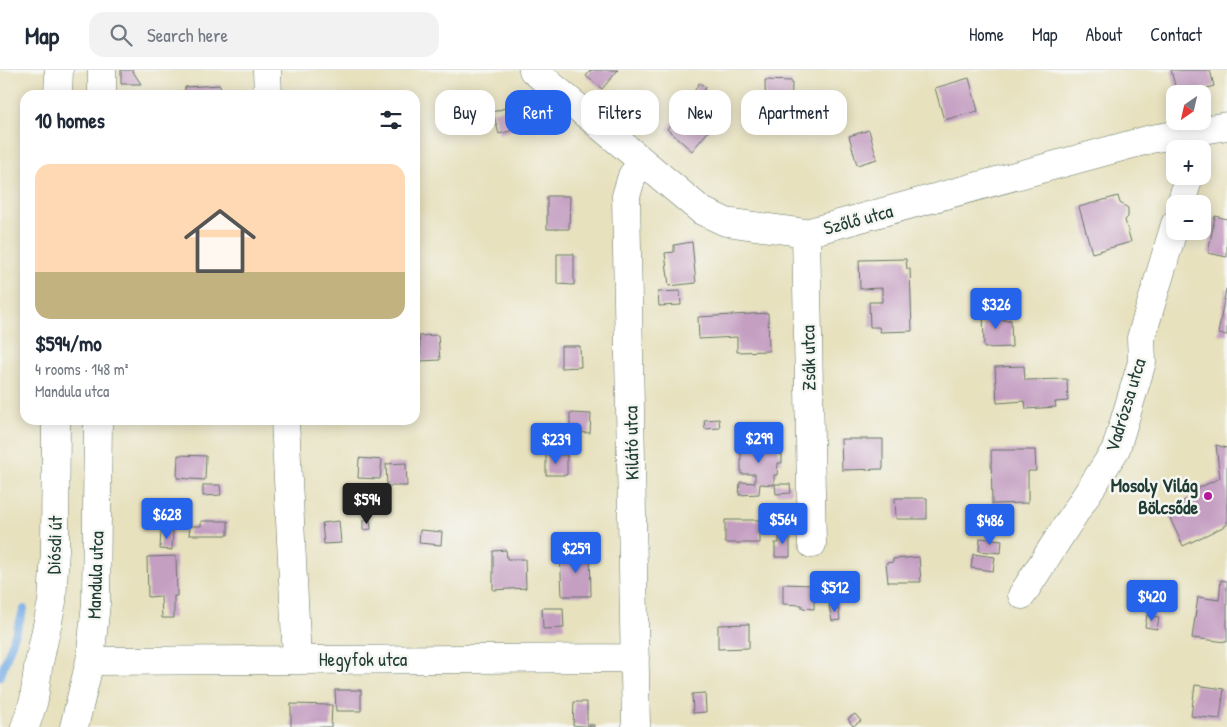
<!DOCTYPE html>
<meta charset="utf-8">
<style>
:root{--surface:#fff;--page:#f2f2f3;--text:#1f2937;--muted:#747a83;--line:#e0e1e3;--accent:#2563eb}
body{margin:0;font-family:"Patrick Hand",sans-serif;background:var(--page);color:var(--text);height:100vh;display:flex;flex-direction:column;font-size:19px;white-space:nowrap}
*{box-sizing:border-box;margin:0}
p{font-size:16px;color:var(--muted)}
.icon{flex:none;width:28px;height:28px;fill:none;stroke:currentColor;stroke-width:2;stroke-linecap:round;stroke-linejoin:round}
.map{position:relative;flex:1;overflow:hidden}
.side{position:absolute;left:20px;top:20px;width:400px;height:335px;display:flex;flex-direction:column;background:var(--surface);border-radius:15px;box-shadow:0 2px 12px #0003}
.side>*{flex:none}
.guide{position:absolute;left:435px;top:20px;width:475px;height:45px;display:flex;gap:10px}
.needle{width:32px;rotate:214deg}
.controls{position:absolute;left:1166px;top:15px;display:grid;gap:10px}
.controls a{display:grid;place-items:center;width:45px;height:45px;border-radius:10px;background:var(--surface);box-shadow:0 2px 12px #0003;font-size:25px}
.price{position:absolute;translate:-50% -42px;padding:0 11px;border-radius:5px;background:var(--accent);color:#fff;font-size:16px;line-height:32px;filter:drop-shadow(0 1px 2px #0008)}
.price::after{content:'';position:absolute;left:50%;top:30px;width:15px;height:11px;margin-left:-8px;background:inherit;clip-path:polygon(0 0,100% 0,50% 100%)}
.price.on{background:#222;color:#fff}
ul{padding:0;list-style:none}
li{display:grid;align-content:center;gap:10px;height:265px;padding:0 15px}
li+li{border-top:1px solid var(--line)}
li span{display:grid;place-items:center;height:155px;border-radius:15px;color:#555}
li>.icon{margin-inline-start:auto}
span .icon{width:90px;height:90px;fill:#fffc;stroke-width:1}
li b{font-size:21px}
h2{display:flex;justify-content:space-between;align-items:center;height:60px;padding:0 15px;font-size:21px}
.chip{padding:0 18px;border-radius:15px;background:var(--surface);box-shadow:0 2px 12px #0003;font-size:18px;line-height:45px}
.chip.on{background:var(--accent);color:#fff}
header{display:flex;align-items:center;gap:30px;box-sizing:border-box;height:70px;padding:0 25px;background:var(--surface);border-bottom:1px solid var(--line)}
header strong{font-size:24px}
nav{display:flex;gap:28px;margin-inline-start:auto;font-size:18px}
.search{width:350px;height:45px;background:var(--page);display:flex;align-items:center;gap:12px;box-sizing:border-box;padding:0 18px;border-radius:15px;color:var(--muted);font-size:19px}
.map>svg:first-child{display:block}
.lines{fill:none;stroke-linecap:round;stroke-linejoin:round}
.stream{stroke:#78ade5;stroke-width:8}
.building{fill:#c59fc2}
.minor-casing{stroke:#657664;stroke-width:29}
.major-casing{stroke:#657664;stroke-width:29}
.minor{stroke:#fff;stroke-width:28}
.major{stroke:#fff;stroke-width:28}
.poi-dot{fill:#b5179e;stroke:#f6f6f2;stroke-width:2}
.labels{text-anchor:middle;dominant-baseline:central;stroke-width:5;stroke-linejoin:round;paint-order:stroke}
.street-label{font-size:19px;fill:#1f3d34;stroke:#f6f6f2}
.poi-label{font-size:19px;font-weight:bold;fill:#1f3d34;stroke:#f6f6f2;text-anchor:end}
</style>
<header>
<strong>Map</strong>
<div class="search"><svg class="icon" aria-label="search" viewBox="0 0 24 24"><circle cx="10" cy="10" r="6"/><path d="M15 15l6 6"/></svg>Search here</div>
<nav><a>Home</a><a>Map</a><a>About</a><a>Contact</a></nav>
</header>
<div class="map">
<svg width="1227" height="657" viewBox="0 0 1227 657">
<rect width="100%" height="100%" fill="#f6f6f2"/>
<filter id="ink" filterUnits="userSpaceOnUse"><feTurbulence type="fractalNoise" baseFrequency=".02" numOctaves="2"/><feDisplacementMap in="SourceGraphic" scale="10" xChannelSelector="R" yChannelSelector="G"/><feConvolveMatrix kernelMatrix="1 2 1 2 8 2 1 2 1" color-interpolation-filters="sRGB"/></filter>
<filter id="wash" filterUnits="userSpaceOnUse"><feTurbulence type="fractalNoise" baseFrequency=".0096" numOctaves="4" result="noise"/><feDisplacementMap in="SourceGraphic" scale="20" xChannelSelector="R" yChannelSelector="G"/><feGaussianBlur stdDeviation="1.12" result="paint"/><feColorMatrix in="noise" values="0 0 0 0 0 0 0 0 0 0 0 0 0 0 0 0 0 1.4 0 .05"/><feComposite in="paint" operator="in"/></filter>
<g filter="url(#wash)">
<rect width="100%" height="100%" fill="#e7e1be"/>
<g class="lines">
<path class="stream" d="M 0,607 L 24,539"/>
</g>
<g id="blocks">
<path class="building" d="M 121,0 L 132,0 L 141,14 L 121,14 Z
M 591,0 L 618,0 L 602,19 L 586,6 Z
M 1171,0 L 1210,0 L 1214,16 L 1186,24 L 1177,24 Z
M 969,8 L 978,41 L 944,50 L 935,18 Z
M 765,10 L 792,11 L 791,54 L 766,53 Z
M 699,13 L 706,17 L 698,31 L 691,27 Z
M 220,15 L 221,25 L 185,25 L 185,17 Z
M 511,36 L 517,59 L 499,64 L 493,42 Z
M 691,42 L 711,58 L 692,81 L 667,59 L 679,44 L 686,49 Z
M 869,60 L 877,89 L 857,95 L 849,66 Z
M 547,126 L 570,126 L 569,159 L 547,159 Z
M 1118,126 L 1120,133 L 1128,138 L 1128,147 L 1125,150 L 1131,172 L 1092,183 L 1079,137 Z
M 1215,146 L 1227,149 L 1227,187 L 1208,183 Z
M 692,172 L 696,213 L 669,216 L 665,183 L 674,182 L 674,175 Z
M 557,184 L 574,184 L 574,215 L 557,214 Z
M 906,189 L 907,199 L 910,199 L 912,261 L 880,262 L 879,257 L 870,257 L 869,232 L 882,232 L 882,218 L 860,219 L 859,190 Z
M 1226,219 L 1227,219 L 1227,265 L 1218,264 Z
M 680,221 L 681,235 L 659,236 L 658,222 Z
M 999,238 L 999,250 L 1011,250 L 1012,277 L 984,278 L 983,239 Z
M 768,243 L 769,281 L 737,282 L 737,267 L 699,269 L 698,247 Z
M 438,265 L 440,290 L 421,291 L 419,266 Z
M 561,276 L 580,276 L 581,297 L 561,298 Z
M 1024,296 L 1025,310 L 1067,309 L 1068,331 L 1055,332 L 1056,337 L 1026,339 L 1025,331 L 997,333 L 995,297 Z
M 570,343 L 591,344 L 590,363 L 570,362 Z
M 719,349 L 720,358 L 705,359 L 704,350 Z
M 841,369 L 883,369 L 883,399 L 842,400 Z
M 741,370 L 778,370 L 778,384 L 782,384 L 782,393 L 778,393 L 777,405 L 774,405 L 774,415 L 760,414 L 759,424 L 739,425 L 740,412 L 755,413 L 755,404 L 741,404 Z
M 1216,375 L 1227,378 L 1227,455 L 1183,476 L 1166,440 L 1190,428 L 1188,423 L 1220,408 Z
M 991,380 L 1035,380 L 1036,401 L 1028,401 L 1028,433 L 992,434 Z
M 178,385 L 206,386 L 205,410 L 177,408 Z
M 546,385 L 567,385 L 567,405 L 546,405 Z
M 359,388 L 382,390 L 380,409 L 358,408 Z
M 406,393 L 407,416 L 387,416 L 386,394 Z
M 775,414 L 790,414 L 791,423 L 776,424 Z
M 203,415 L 220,415 L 221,425 L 203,426 Z
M 895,428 L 927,428 L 927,449 L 896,449 Z
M 363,450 L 370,450 L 371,459 L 363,460 Z
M 725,450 L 760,450 L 760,473 L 725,473 Z
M 201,451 L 228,451 L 228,465 L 189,465 L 190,456 L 201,456 Z
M 339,451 L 341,473 L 324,474 L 322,453 Z
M 420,460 L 442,462 L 441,475 L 419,473 Z
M 161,461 L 173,461 L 172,480 L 160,479 Z
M 779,462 L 790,462 L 790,487 L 775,487 L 775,473 L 779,473 Z
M 980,468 L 1002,470 L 1001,483 L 979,481 Z
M 506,480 L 507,489 L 525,489 L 526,518 L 493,520 L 493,481 Z
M 590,481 L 591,526 L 562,526 L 560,482 Z
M 973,484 L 995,487 L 993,501 L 971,498 Z
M 176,486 L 177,526 L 174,526 L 174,548 L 162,548 L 161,526 L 148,527 L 147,487 Z
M 919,487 L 921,512 L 888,512 L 886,493 L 893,492 L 893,489 Z
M 1221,510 L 1227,511 L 1227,572 L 1192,568 L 1198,527 L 1219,530 Z
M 783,514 L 814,515 L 814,539 L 802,538 L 802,535 L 783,534 Z
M 838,534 L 840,550 L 832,551 L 829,536 Z
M 542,538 L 563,538 L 564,558 L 543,559 Z
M 1147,545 L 1159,547 L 1157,559 L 1145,557 Z
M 749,554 L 749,578 L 718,579 L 718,555 Z
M 1195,615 L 1224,619 L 1220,649 L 1191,646 Z
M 335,620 L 361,620 L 361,641 L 336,641 Z
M 705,623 L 706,642 L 693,643 L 692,624 Z
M 574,632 L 587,632 L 587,655 L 594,655 L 594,657 L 573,655 Z
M 291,634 L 332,635 L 331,657 L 291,657 Z
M 855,644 L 861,651 L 853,656 L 848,649 Z"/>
</g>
</g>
<g filter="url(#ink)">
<use href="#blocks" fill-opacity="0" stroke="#657664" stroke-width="1"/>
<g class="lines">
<g class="minor-casing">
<path id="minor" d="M 267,0 L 268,25
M 533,0 L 702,141 L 726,152 L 806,163 L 1151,69 L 1227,56
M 102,25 L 102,0
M 1181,134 L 1189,106
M 806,163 L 812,474
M 285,350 L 297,590
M 1022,525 L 1116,379 L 1142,292 L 1141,268 L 1175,154
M 90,591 L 635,588
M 74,657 L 90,591 L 96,533 L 98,350
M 636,657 L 626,126 L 632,106 L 642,92"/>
</g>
<g class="major-casing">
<path id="major" d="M 58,25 L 59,0
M 25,657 L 34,630 L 38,598 L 52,532 L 55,480 L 56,350"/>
</g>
<use href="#minor" class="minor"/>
<use href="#major" class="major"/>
</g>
</g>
<circle class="poi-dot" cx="1208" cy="426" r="5"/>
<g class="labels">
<g class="street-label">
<text transform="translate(858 149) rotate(-15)">Szőlő utca</text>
<text transform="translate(808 288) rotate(-91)">Zsák utca</text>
<text transform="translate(1125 335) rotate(-73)">Vadrózsa utca</text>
<text transform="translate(631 373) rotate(-91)">Kilátó utca</text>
<text transform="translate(54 475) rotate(-88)">Diósdi út</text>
<text transform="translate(95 505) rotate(-88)">Mandula utca</text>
<text x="363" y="589">Hegyfok utca</text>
</g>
<g class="poi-label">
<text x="1198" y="415">Mosoly Világ<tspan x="1198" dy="22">Bölcsőde</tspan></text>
</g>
</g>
</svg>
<div class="controls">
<a><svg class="needle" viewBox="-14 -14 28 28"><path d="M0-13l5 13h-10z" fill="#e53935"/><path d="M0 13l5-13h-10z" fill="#747a83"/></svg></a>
<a>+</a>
<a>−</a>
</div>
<b class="price" style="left:996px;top:260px">$326</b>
<b class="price" style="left:759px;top:394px">$299</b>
<b class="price" style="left:556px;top:395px">$239</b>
<b class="price on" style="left:367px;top:455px">$594</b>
<b class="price" style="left:167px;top:470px">$628</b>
<b class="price" style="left:783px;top:475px">$564</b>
<b class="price" style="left:990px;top:476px">$486</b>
<b class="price" style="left:576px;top:504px">$259</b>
<b class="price" style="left:835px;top:543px">$512</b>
<b class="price" style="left:1152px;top:552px">$420</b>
<div class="guide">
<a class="chip">Buy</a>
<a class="chip on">Rent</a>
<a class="chip">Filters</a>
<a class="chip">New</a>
<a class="chip">Apartment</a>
</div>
<section class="side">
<h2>10 homes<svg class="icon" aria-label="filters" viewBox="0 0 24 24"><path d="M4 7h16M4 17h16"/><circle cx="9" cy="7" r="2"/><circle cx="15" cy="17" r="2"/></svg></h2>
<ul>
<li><span style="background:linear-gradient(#ffd9b3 70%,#c2b280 0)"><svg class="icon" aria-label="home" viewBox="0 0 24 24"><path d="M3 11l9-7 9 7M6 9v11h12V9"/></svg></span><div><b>$594/mo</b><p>4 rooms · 148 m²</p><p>Mandula utca</p></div></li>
</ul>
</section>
</div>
